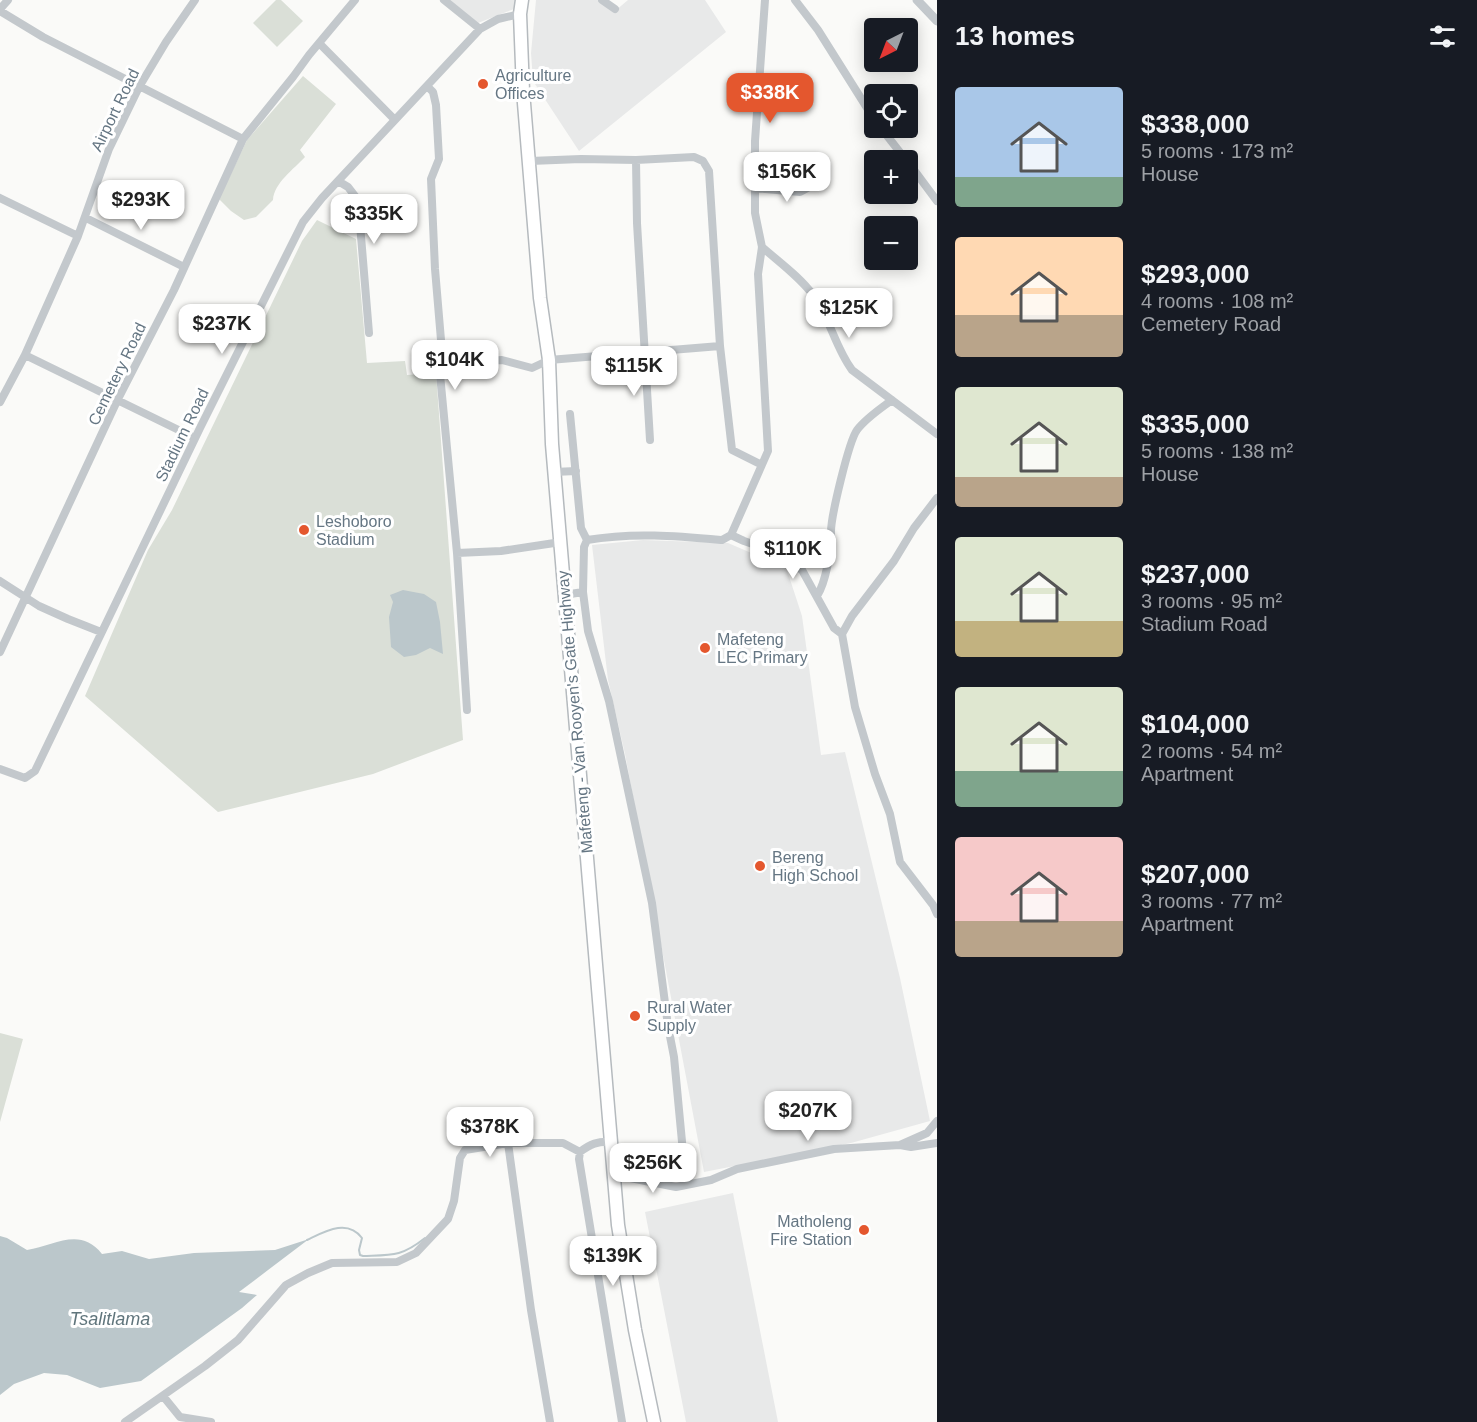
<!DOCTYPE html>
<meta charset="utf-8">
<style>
:root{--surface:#171b24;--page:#20242c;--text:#f1f3f6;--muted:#9ea1a6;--accent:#e4572e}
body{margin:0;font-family:Helvetica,sans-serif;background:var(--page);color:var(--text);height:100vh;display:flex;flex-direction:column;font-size:22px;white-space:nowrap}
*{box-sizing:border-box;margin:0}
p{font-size:20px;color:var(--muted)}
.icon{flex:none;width:33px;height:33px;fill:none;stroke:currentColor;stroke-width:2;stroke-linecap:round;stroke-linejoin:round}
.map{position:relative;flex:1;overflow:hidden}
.panel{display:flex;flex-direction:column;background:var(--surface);width:540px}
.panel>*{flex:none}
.needle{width:39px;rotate:222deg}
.controls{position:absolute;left:864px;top:18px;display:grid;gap:12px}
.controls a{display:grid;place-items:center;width:54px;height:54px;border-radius:6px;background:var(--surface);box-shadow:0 3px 15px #0003;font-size:30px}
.price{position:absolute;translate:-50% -51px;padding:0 14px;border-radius:12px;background:#fff;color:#222;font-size:20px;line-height:39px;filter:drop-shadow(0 2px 3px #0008)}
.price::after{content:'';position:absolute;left:50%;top:36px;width:18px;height:14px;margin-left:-9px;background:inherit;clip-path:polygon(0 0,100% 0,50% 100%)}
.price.current{background:var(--accent);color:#fff}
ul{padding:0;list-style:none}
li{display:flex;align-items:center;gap:18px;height:150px;padding:0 18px}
li span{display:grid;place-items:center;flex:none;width:168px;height:120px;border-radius:6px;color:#555}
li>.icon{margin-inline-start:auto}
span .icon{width:72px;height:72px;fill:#fffc;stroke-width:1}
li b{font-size:26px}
h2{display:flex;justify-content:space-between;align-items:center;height:72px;padding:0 18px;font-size:26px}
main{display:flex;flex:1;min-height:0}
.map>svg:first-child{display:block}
.built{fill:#e8e9e9}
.green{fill:#dadfd7}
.water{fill:#bbc7cb}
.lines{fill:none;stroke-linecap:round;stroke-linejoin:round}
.stream{stroke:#bbc7cb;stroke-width:2}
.primary-casing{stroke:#b5babe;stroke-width:15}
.minor{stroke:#c3c8cc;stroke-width:8}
.tertiary{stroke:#c3c8cc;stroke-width:9}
.primary{stroke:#fff;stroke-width:12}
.poi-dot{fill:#e4572e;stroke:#fff;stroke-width:2}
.labels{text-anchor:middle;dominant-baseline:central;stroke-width:6;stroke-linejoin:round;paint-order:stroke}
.poi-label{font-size:16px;fill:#657683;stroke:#fff;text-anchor:start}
.street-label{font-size:16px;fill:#657683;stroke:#fff}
.water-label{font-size:18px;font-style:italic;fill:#60757c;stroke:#fff}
</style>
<main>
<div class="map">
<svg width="937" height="1422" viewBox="0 0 937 1422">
<rect width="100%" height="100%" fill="#fafaf8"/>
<path class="built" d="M 449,0 L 517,0 L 514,9 L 478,23 Z
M 536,0 L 597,0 L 615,11 L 628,0 L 705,0 L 726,32 L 579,151 L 533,81 L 531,53 Z
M 643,540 L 728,543 L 756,555 L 785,564 L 802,616 L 821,755 L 845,752 L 900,978 L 930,1121 L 851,1143 L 704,1172 L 625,754 L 608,680 L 592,545 Z
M 733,1193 L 778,1422 L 686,1422 L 645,1212 Z"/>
<path class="green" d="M 276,0 L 281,0 L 303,21 L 277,47 L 253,23 Z
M 303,76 L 336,104 L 300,150 L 305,157 C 294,169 274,183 273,200 L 256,217 L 244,220 L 231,211 L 219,199 L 247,140 Z
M 317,220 L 356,239 L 367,363 L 405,361 L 407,375 L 436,373 L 463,740 L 373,774 L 218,812 L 85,696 L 148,550 L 172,510 L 302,241 Z
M 0,1033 L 23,1039 L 0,1122 Z"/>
<path class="water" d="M 403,590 L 424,594 L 436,602 L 440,622 L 443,654 L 430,648 L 416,655 L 404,657 L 391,647 L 389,617 L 393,602 L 390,595 Z
M 0,1236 L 7,1238 L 27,1250 C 54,1246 80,1226 102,1254 L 122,1251 L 149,1259 L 194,1253 L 275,1250 L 309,1239 L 239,1292 L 257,1295 L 242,1308 L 141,1381 L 100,1388 L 67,1375 L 44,1373 L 14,1384 L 0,1395 Z"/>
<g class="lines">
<path class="stream" d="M 307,1240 C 324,1232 347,1218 362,1238 L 359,1250 L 360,1255 L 363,1256 C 392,1255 401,1257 425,1238"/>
<g class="primary-casing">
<path id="primary" d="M 522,0 L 520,14 L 523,91 L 540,298 L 549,360 L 552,444 L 618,1225 L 635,1330 L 654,1422"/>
</g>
<path class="minor" d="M 444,0 L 480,29
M 602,0 L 615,9
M 795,0 L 818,30 L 874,119
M 0,9 L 8,0
M 0,11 L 43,37 L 243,139
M 319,43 L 395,120
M 428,87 L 433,92 L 436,105 L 439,159 L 431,179 L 435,269 L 441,340 L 439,364 L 457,553 L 467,710
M 881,128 L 906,160
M 636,160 L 637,223 L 650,440
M 530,161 L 581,159 L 636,160 L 694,157 L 703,161 L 709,171 L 720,346 L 732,450 L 760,464
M 908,162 L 937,201
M 338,181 L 348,187 L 358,200 L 369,333
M 755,188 L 800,192 L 813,185
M 0,198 L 78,236
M 86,218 L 184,267
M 762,247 C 779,262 800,277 813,295 C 830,318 835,347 852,370 L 937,434
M 25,355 L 195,438
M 439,364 L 502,360 L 532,368 L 549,360 L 720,346
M 0,402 L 25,355 L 78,236 L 109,149 L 139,87 L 166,42 L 195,0
M 570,414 L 581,528 L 587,540
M 554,472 L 576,471
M 937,498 L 914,528 L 894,561 L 852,616 L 842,634 L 855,707 L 875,774 L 890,814 L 900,862 L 933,905 L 937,914
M 731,535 L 744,541 L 764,548 L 775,556 L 802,570 L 834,628 L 842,634
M 457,553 L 501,551 L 561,542
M 0,581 L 39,606 L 68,619 L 101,632
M 583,592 L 584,547 L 587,540 C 633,532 677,536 722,540 L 731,535 L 768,451 L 758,274 L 762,247 L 755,213 L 755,141 L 765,0
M 564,595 L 583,592 L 588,631 L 609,701 L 652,903 L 668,1026 L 674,1057 L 686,1184
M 817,596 C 826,582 831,551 831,534 C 830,519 849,441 857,430 C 866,418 880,409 892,400
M 0,652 L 117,401 L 174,290 L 243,139 L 293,77 L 309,55 L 355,0
M 0,769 L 25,778 L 35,771 L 200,428 L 303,222 L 322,198 L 480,29 L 498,19 L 520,14
M 611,1142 C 598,1141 590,1144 580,1152 L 579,1159 L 622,1422
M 508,1143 L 531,1310 L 550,1422
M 900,1145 L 927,1133 L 937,1121
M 615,1175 L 676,1187 L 711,1180 L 737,1169 L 834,1149 L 900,1145 L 911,1147 L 937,1143
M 163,1396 L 180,1417 L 211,1422
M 125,1422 L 205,1366 L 238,1340 L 286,1285 L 308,1273 L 332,1263 L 397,1262 L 416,1253 L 448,1219 L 454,1201 L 460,1158 L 465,1150 L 508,1143 L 563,1143 L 580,1152"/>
<path class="tertiary" d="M 917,0 L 937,21"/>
<use href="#primary" class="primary"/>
</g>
<g class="poi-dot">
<circle cx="483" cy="84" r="6"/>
<circle cx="304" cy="530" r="6"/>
<circle cx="705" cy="648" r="6"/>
<circle cx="760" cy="866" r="6"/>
<circle cx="635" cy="1016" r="6"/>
<circle cx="864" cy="1230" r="6"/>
</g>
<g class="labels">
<g class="poi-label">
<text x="495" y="75">Agriculture<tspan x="495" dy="18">Offices</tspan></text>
<text x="316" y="521">Leshoboro<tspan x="316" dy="18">Stadium</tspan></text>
<text x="717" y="639">Mafeteng<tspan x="717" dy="18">LEC Primary</tspan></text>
<text x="772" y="857">Bereng<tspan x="772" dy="18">High School</tspan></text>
<text x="647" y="1007">Rural Water<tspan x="647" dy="18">Supply</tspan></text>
<text x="852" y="1221" text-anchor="end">Matholeng<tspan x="852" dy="18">Fire Station</tspan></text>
</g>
<g class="street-label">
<text transform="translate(115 110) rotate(-64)">Airport Road</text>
<text transform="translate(117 374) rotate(-64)">Cemetery Road</text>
<text transform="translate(182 435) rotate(-64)">Stadium Road</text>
<text transform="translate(575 712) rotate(-95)">Mafeteng - Van Rooyen's Gate Highway</text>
</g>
<g class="water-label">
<text x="110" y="1319">Tsalitlama</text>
</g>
</g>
</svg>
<div class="controls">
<a><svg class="needle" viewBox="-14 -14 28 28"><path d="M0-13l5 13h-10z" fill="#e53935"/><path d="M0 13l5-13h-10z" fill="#9ea1a6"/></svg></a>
<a><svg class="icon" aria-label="locate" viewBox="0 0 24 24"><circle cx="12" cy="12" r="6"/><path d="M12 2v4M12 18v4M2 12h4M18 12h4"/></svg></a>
<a>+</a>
<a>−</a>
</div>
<b class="price current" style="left:770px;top:124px">$338K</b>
<b class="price" style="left:787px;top:203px">$156K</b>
<b class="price" style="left:141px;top:231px">$293K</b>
<b class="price" style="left:374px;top:245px">$335K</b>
<b class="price" style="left:849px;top:339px">$125K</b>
<b class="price" style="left:222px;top:355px">$237K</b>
<b class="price" style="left:455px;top:391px">$104K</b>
<b class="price" style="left:634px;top:397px">$115K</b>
<b class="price" style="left:793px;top:580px">$110K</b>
<b class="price" style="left:808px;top:1142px">$207K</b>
<b class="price" style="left:490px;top:1158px">$378K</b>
<b class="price" style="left:653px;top:1194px">$256K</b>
<b class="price" style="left:613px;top:1287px">$139K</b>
</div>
<section class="panel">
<h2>13 homes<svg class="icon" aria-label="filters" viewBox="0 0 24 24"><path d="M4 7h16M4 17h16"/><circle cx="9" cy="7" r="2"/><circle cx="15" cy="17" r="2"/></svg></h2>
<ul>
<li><span style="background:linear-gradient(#a9c7e8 75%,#7fa58c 0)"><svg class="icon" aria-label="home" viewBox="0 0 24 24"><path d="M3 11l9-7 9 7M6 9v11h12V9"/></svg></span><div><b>$338,000</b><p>5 rooms · 173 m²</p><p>House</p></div></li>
<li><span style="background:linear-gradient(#ffd9b3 65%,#b9a48a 0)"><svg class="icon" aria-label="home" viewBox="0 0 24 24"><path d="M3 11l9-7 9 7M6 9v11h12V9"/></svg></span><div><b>$293,000</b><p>4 rooms · 108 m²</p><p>Cemetery Road</p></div></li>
<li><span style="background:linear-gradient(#dfe7d0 75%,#b9a48a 0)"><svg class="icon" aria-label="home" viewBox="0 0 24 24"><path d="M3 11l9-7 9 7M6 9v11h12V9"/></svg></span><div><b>$335,000</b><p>5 rooms · 138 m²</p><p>House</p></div></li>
<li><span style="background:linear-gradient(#dfe7d0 70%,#c2b280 0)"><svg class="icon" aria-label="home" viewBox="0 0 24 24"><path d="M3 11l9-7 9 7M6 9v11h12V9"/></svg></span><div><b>$237,000</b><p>3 rooms · 95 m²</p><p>Stadium Road</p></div></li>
<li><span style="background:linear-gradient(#dfe7d0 70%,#7fa58c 0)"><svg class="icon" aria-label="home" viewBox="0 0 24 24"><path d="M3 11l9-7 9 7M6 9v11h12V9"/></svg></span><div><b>$104,000</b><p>2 rooms · 54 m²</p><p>Apartment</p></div></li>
<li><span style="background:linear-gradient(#f6c9c9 70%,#b9a48a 0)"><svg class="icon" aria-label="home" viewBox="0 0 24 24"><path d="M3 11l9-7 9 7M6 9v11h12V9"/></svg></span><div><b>$207,000</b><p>3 rooms · 77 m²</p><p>Apartment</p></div></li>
</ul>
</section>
</main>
